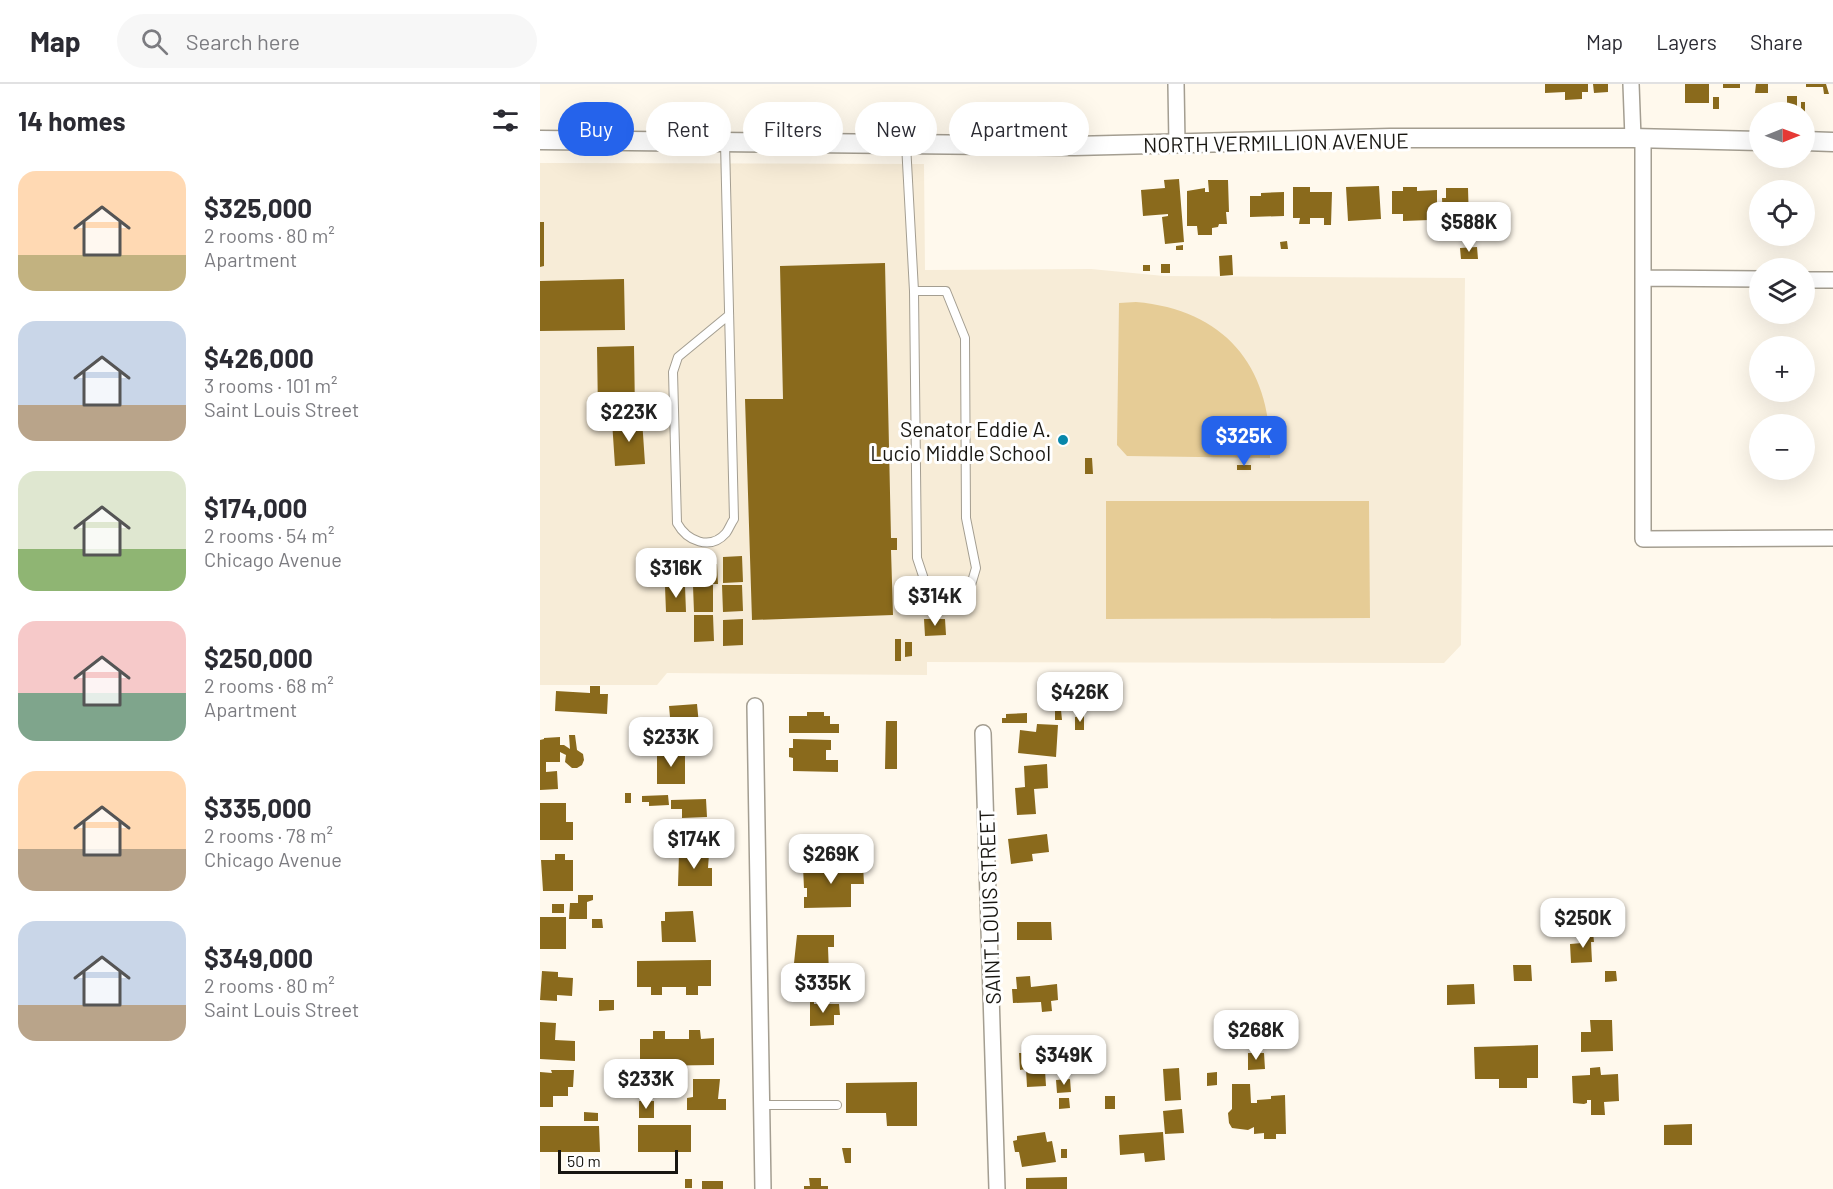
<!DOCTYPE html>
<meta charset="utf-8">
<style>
:root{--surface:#fff;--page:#f7f7f7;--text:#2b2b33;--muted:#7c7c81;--line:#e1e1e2;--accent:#2563eb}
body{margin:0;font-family:Barlow,sans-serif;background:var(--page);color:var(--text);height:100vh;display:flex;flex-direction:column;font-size:22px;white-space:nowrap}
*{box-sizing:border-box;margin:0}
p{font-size:20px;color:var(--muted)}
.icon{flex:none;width:33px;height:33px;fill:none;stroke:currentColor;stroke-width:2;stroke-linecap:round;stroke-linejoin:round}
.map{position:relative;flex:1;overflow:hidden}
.details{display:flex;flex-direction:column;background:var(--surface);width:540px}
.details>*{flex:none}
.hud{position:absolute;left:18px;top:18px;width:570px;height:54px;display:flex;gap:12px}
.needle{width:39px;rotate:89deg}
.buttons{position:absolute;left:1209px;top:18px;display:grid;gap:12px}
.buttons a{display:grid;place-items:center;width:66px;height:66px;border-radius:50%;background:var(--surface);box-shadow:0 6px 24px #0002;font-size:30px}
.scale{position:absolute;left:18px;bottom:15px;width:120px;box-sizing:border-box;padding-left:6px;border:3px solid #181611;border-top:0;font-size:16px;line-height:21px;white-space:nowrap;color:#181611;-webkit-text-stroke:4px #fff;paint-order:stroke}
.price{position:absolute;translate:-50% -51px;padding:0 14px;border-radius:12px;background:#fff;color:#222;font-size:20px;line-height:39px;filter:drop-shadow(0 2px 3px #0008)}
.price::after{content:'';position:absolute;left:50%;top:36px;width:18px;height:14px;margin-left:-9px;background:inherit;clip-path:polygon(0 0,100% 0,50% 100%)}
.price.selected{background:var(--accent);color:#fff}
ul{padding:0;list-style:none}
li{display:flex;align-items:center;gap:18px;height:150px;padding:0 18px}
li span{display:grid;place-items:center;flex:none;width:168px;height:120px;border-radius:18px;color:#555}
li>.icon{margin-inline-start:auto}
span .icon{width:72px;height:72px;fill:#fffc;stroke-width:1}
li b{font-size:26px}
h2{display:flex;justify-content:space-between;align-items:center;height:72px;padding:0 18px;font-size:26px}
.chip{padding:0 21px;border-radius:27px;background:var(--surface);box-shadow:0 6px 24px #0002;font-size:21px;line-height:54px}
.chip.selected{background:var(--accent);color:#fff}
header{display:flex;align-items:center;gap:36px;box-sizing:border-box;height:84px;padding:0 30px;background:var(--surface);border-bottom:2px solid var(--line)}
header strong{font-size:28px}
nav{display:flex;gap:33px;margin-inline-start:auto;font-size:21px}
.search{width:420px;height:54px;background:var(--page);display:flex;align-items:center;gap:15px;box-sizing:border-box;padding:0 21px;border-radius:33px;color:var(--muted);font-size:22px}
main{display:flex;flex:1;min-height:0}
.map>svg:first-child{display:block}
.built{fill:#f7ecd7}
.green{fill:#e6cc96}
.building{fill:#8a6a1c}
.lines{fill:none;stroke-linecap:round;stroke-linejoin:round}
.service-casing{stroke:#a49e91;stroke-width:10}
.minor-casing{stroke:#a49e91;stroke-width:18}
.tertiary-casing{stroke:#a49e91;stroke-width:21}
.service{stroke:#fff;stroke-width:8}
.minor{stroke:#fff;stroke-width:15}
.tertiary{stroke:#fff;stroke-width:18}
.poi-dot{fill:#0887aa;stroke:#fff;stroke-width:2}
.labels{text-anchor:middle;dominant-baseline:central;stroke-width:6;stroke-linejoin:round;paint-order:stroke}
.street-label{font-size:21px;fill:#181611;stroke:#fff}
.poi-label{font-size:21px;fill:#181611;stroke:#fff;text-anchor:end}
</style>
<header>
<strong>Map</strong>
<div class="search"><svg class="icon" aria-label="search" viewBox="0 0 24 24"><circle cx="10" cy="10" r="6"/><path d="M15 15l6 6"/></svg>Search here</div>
<nav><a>Map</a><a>Layers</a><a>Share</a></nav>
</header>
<main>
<section class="details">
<h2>14 homes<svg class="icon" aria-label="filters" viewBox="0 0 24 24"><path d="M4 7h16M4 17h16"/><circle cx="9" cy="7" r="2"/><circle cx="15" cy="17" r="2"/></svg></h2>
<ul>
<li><span style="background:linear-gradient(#ffd9b3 70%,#c2b280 0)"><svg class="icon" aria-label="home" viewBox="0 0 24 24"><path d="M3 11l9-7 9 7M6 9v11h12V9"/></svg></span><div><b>$325,000</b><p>2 rooms · 80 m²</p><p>Apartment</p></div></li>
<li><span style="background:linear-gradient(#c9d6e8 70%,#b9a48a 0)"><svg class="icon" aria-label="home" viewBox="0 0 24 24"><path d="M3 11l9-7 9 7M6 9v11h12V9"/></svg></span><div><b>$426,000</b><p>3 rooms · 101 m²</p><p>Saint Louis Street</p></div></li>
<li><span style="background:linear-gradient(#dfe7d0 65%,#8fb573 0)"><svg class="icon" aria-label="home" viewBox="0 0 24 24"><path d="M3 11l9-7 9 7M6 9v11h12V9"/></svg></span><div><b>$174,000</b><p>2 rooms · 54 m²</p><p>Chicago Avenue</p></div></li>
<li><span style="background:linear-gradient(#f6c9c9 60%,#7fa58c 0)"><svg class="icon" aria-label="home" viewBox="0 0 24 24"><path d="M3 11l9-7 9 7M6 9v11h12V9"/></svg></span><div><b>$250,000</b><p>2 rooms · 68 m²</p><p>Apartment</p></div></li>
<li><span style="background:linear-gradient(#ffd9b3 65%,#b9a48a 0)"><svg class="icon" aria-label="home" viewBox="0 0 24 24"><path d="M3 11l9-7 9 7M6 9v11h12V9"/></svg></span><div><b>$335,000</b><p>2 rooms · 78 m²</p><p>Chicago Avenue</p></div></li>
<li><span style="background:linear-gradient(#c9d6e8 70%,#b9a48a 0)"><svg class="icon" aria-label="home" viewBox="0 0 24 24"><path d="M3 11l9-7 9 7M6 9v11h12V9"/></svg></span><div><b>$349,000</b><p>2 rooms · 80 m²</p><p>Saint Louis Street</p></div></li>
</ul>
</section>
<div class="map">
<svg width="1293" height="1105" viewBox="0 0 1293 1105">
<rect width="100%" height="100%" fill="#fff9ed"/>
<path class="built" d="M 0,79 L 384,80 L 385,186 L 551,185 L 624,192 L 925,194 L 921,561 L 904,579 L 387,578 L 387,591 L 127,589 L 117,601 L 0,601 Z"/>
<path class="green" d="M 596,218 C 687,226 733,285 730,374 L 587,372 L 577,361 L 579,219 Z
M 566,417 L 829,417 L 830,534 L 566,535 Z"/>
<path class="building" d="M 1005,0 L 1048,0 L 1048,8 L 1042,8 L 1042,15 L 1025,16 L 1025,8 L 1005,9 Z
M 1053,0 L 1068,0 L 1068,8 L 1054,9 Z
M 1145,0 L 1169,0 L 1169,19 L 1145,19 Z
M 1183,0 L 1200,0 L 1200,4 L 1183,4 Z
M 1216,0 L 1228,0 L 1228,9 L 1215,9 Z
M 1266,0 L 1286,0 L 1289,10 L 1284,10 L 1283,3 L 1266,3 Z
M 1247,12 L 1257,12 L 1257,26 L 1247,25 Z
M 1173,13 L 1179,13 L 1179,25 L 1173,25 Z
M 1261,18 L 1265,18 L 1265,28 L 1261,28 Z
M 639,95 L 644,158 L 625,160 L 622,133 L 628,132 L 628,130 L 603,132 L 601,106 L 625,104 L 624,96 Z
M 668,96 L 688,96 L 689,128 L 686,128 L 687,140 L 679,140 L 678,143 L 672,144 L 672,151 L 658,151 L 657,142 L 647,142 L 647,107 L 665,104 L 665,108 L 669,108 Z
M 839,102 L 841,135 L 808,137 L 806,103 Z
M 753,103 L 770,103 L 770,108 L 792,108 L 791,141 L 784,141 L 784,134 L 770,134 L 770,140 L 759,140 L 760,134 L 753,134 Z
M 863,103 L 877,103 L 877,107 L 897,106 L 897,128 L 889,129 L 889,136 L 863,137 L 863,130 L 852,130 L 852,107 L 863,107 Z
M 906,104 L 928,104 L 929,138 L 903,138 L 902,114 L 906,114 Z
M 744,108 L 744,132 L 710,133 L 710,112 L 721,112 L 721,109 Z
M 0,138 L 4,138 L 4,182 L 0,183 Z
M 747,157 L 748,165 L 741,165 L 740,158 Z
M 643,161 L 643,166 L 636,166 L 636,162 Z
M 937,163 L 938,175 L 921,175 L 920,164 Z
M 692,171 L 693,191 L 680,192 L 679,172 Z
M 345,179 L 351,454 L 357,454 L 357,466 L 351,466 L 353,531 L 212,536 L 205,315 L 243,315 L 240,182 Z
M 621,180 L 630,180 L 630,189 L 621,189 Z
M 603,181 L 610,181 L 610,187 L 603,187 Z
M 84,195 L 85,246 L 0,247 L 0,197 Z
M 94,262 L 95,328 L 58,329 L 57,263 Z
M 102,335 L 105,380 L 75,382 L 72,337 Z
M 545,374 L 552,374 L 553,390 L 545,390 Z
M 697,381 L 711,381 L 711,386 L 697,386 Z
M 202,472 L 203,498 L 183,499 L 183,473 Z
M 177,480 L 178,500 L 146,500 L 145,481 Z
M 173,501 L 173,528 L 154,528 L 153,502 Z
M 182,501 L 202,501 L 203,527 L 183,528 Z
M 125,502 L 145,502 L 146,528 L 126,528 Z
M 154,531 L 173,531 L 174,557 L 154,558 Z
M 203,535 L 203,561 L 183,562 L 183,536 Z
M 384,535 L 405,535 L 406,551 L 385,552 Z
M 355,555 L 361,555 L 361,577 L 355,577 Z
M 365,558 L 372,558 L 372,572 L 365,573 Z
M 50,602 L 60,602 L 60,610 L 68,610 L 67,630 L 15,627 L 16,607 L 50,609 Z
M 157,620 L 159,641 L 125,644 L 124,633 L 130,633 L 129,622 Z
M 515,626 L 521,626 L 522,636 L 515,636 Z
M 267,628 L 284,628 L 284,632 L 290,632 L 290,640 L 299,640 L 299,649 L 249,649 L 249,632 L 267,632 Z
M 487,629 L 487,639 L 462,639 L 462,634 L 466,634 L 466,630 Z
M 544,632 L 544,646 L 535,646 L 535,633 Z
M 346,637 L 357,637 L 357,685 L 345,685 Z
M 497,640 L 518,641 L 516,673 L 478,669 L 480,646 L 496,648 Z
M 29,651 L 35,651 L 37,666 L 43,670 L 44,676 L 42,681 L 37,684 L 32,684 L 25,678 L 26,671 L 20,668 L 20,678 L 6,678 L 6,688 L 17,687 L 18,705 L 0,706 L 0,656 L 4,655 L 4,654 L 20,653 L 20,661 L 24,661 L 30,665 Z
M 253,655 L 291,656 L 291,666 L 286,666 L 286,676 L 298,676 L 298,688 L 253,687 L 253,674 L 249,673 L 249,664 L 253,664 Z
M 117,668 L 145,668 L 145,700 L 117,700 Z
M 507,680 L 508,704 L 494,705 L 496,730 L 477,731 L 475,704 L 485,703 L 484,682 Z
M 85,709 L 91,709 L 91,719 L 85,719 Z
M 128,711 L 129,721 L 109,722 L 109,718 L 102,718 L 102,712 Z
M 166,715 L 167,733 L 142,734 L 142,725 L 131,725 L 131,716 Z
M 0,719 L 26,719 L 26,738 L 33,738 L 33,756 L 0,756 Z
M 507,750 L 509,768 L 492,770 L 493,777 L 471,780 L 468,755 Z
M 139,769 L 169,770 L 168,784 L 172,784 L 172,802 L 138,802 Z
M 15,770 L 25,770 L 25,776 L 33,776 L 33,807 L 3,807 L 1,776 L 15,776 Z
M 323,781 L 324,800 L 311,800 L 311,823 L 264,824 L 264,813 L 267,813 L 267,804 L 264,804 L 263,783 Z
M 38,811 L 53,811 L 53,816 L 47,818 L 47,835 L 29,835 L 30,819 L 38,819 Z
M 12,820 L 24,820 L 24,829 L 12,829 Z
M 153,827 L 156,858 L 122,858 L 121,837 L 125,837 L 125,828 Z
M 0,833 L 26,833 L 26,865 L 0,865 Z
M 52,835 L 62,835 L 63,844 L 52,844 Z
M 477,838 L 511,838 L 512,856 L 477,856 Z
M 1053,848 L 1054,858 L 1051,858 L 1052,878 L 1031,879 L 1030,860 L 1042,859 L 1041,849 Z
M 257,851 L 294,851 L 294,863 L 288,863 L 289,890 L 257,890 L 257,879 L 254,879 Z
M 171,876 L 171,902 L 158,902 L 158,911 L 146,911 L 146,903 L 122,903 L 122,911 L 111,911 L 111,903 L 97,903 L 97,877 Z
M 973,881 L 991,881 L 992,897 L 974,897 Z
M 2,887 L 18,888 L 18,893 L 33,894 L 32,912 L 17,911 L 17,917 L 0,916 Z
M 1065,887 L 1076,887 L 1077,897 L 1065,898 Z
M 490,892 L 491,903 L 517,900 L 518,916 L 511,917 L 512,927 L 502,928 L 501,918 L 473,919 L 472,905 L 477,905 L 476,893 Z
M 934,900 L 935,920 L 907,921 L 907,901 Z
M 287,905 L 306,905 L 306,915 L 287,916 Z
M 59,916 L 74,916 L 74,926 L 59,927 Z
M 270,918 L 274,918 L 274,920 L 299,920 L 300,931 L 294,931 L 294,941 L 270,942 Z
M 1050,936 L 1072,936 L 1073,967 L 1041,968 L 1041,948 L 1051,948 Z
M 0,938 L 16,939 L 15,956 L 35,957 L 35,977 L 0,975 Z
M 149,946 L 160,946 L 161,955 L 174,954 L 174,981 L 100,982 L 100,955 L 113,955 L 113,947 L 125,947 L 125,955 L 149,955 Z
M 503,955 L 506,1002 L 487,1003 L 486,985 L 480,986 L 479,969 L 484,969 L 483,956 Z
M 998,961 L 998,994 L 987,994 L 987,1004 L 959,1004 L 959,995 L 935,995 L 934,963 Z
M 708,969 L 724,969 L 725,985 L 708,986 Z
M 1060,983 L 1061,991 L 1078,990 L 1079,1017 L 1064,1018 L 1065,1031 L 1051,1031 L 1051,1016 L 1047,1016 L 1047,1019 L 1044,1020 L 1033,1019 L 1032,992 L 1050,991 L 1050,984 Z
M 639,984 L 641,1016 L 625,1017 L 623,985 Z
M 11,986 L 34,986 L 33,1003 L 28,1003 L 28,1012 L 13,1012 L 13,1023 L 0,1023 L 0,988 L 12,989 Z
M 677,988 L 677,1001 L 667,1002 L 667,989 Z
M 153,995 L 180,995 L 178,1015 L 186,1015 L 186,1026 L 147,1026 L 147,1014 L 153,1013 Z
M 530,995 L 531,1008 L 517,1009 L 516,996 Z
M 377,998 L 377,1042 L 347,1042 L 346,1029 L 306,1029 L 306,999 Z
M 692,1000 L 710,1000 L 711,1019 L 717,1019 L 717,1016 L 731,1015 L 731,1012 L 745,1011 L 746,1050 L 736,1050 L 736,1055 L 724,1055 L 724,1049 L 714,1050 L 714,1043 L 708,1046 L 692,1044 L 689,1039 L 688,1029 L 692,1025 Z
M 565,1012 L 575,1012 L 575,1025 L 565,1025 Z
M 519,1014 L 529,1014 L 530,1024 L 519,1025 Z
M 99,1017 L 114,1017 L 114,1034 L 99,1034 Z
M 642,1025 L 644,1049 L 625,1050 L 623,1027 Z
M 44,1028 L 58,1029 L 58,1037 L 44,1037 Z
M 1152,1040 L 1152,1061 L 1124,1061 L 1124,1041 Z
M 98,1041 L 151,1041 L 151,1068 L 98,1068 Z
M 0,1042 L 59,1042 L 60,1068 L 0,1068 Z
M 505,1048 L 507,1058 L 512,1057 L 516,1078 L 482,1083 L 479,1068 L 475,1068 L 473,1057 L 477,1056 L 477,1052 Z
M 623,1048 L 625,1076 L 605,1078 L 604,1069 L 580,1071 L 579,1051 Z
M 302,1064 L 311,1064 L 311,1079 L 305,1079 Z
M 521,1065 L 527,1065 L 527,1074 L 521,1074 Z
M 527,1093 L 527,1105 L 486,1105 L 486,1094 Z
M 269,1094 L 281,1094 L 281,1102 L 288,1102 L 288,1105 L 264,1105 L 264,1102 L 270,1102 Z
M 145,1095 L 152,1095 L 152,1104 L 145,1104 Z
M 162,1097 L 183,1097 L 183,1105 L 162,1105 Z"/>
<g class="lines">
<g class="service-casing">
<path id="service" d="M 185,59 L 194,435 C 191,439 189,445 186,449 C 170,467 147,457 137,439 L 133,288 L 138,273 L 189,231
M 366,60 L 374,207 L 406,207 L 425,254 L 426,434 L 436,484 L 431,501 L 412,511 L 387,504 L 377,474 L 374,207
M 222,1021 L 297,1021"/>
</g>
<g class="minor-casing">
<path id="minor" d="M 636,0 L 637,60
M 1091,0 L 1093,54
M 1103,54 L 1103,455 L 1293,454
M 1103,194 L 1220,195
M 1264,196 L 1293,196
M 215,622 L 223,1105
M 443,649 L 457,1105"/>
</g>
<g class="tertiary-casing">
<path id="tertiary" d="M 0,56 L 534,62 L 850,54 L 1093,54 L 1220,57
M 1264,57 L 1293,58"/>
</g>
<use href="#service" class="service"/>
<use href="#minor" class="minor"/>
<use href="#tertiary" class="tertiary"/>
</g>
<circle class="poi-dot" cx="523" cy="356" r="6"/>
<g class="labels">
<g class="street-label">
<text transform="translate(736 58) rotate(-1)">NORTH VERMILLION AVENUE</text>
<text transform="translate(449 823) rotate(-92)">SAINT LOUIS STREET</text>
</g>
<g class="poi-label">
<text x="511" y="344">Senator Eddie A.<tspan x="511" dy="24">Lucio Middle School</tspan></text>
</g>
</g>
</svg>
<div class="buttons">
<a><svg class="needle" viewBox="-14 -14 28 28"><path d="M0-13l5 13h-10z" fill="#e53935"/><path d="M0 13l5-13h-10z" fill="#7c7c81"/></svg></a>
<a><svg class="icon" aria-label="locate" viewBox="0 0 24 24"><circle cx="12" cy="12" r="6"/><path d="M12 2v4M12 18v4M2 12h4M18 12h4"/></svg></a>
<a><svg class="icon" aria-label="layers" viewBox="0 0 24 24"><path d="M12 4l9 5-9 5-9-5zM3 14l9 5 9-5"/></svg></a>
<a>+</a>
<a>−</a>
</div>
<div class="scale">50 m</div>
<b class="price" style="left:929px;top:169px">$588K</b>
<b class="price" style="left:89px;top:359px">$223K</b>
<b class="price selected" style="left:704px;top:383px">$325K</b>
<b class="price" style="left:136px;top:515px">$316K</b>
<b class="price" style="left:395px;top:543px">$314K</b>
<b class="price" style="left:540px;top:639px">$426K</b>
<b class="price" style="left:131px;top:684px">$233K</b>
<b class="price" style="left:154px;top:786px">$174K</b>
<b class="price" style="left:291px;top:801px">$269K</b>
<b class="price" style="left:1043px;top:865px">$250K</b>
<b class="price" style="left:283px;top:930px">$335K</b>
<b class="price" style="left:716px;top:977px">$268K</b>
<b class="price" style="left:524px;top:1002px">$349K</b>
<b class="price" style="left:106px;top:1026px">$233K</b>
<div class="hud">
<a class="chip selected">Buy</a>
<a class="chip">Rent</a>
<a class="chip">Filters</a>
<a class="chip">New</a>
<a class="chip">Apartment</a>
</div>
</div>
</main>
